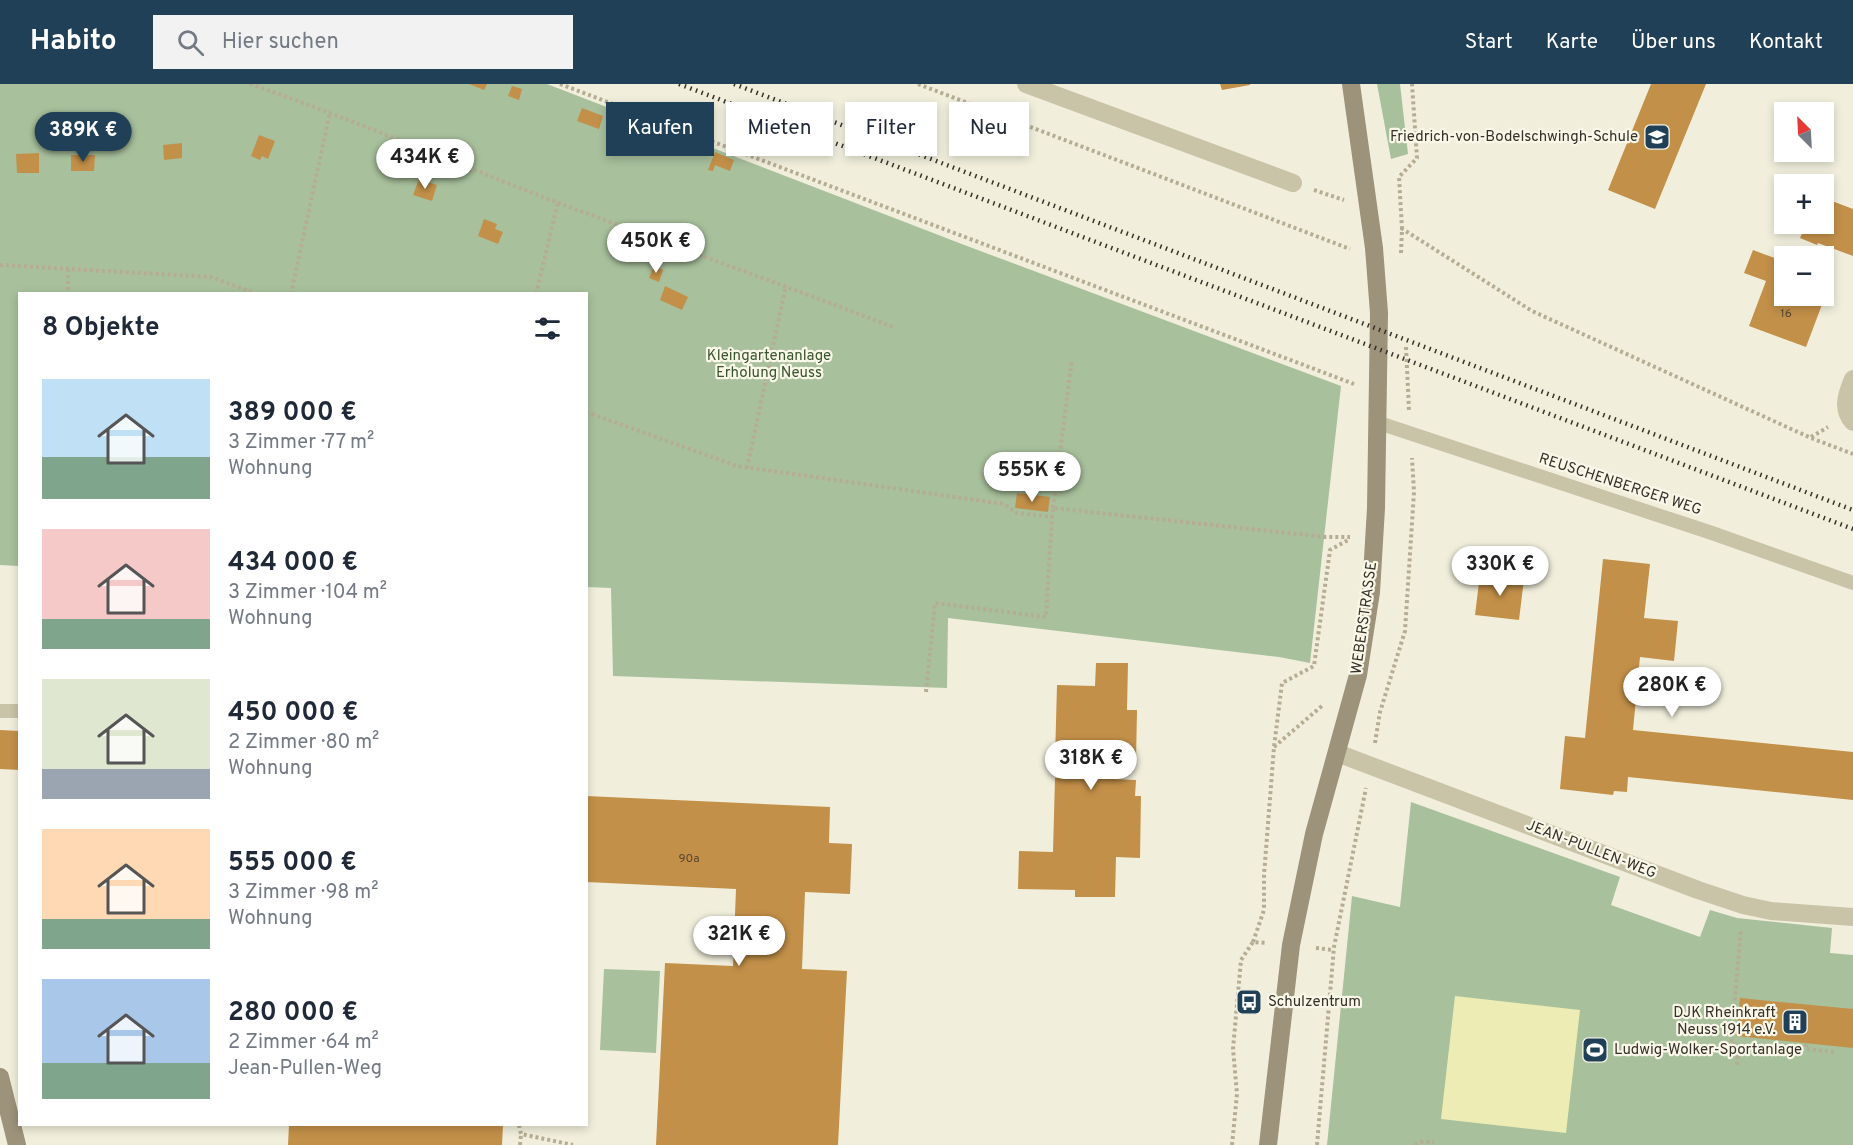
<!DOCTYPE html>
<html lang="de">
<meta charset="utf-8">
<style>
:root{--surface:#fff;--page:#f2f2f3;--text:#1f2937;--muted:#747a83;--accent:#1f4057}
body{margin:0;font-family:Overpass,sans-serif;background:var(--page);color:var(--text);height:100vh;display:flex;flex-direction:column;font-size:22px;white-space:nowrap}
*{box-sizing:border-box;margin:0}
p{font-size:20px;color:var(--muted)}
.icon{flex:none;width:33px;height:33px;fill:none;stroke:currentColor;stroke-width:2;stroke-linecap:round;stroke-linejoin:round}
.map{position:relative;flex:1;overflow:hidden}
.panel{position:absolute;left:18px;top:208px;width:570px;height:834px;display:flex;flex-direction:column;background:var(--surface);border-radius:0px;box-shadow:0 3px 9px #0003}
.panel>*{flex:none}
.guide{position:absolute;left:606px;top:18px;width:570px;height:54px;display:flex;gap:12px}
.needle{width:39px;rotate:336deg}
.fabs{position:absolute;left:1774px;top:18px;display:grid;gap:12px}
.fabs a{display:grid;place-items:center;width:60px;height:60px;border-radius:0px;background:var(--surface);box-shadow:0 3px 9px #0003;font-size:30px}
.price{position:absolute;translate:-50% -51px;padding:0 14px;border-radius:21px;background:#fff;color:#222;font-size:20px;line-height:39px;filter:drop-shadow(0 2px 3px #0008)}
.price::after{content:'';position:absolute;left:50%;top:36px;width:18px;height:14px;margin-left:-9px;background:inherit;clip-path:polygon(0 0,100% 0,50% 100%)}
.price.current{background:var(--accent);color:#fff}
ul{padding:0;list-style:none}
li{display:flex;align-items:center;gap:18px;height:150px;padding:0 24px}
li span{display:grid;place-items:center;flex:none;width:168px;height:120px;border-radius:0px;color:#555}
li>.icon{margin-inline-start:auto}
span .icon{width:72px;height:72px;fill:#fffc;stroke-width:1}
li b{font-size:26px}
h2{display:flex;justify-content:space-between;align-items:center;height:72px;padding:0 24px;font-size:26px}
.tag{padding:0 21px;border-radius:0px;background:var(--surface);box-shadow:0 3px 9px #0003;font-size:21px;line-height:54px}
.tag.current{background:var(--accent);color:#fff}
header{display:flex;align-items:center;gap:36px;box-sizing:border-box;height:84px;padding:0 30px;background:var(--accent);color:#fff}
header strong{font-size:28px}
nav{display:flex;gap:33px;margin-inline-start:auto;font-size:21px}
.search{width:420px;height:54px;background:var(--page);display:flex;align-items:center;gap:15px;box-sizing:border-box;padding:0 21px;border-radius:0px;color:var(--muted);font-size:22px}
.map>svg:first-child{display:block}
.green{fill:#a8c09c}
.sand{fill:#ececb4}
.building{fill:#c39049}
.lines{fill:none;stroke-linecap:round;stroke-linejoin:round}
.path{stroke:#b5ad93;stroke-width:4;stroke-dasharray:3 3;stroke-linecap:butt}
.lane{stroke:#c9c3a8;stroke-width:14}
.street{stroke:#c9c3a8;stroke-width:18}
.secondary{stroke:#9d927a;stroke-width:18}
.rail{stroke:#363128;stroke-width:4.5;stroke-dasharray:1.5 4.5;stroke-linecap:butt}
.labels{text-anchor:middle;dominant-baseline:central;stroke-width:4.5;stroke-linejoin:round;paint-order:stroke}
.number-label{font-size:12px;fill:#594930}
.poi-label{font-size:15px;fill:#363128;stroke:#f9f7e8;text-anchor:end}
.park-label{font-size:15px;fill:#38542d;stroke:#f9f7e8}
.street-label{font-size:15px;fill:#363128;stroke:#f9f7e8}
</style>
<header>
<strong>Habito</strong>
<div class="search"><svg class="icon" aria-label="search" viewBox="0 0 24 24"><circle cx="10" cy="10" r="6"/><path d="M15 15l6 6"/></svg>Hier suchen</div>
<nav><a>Start</a><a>Karte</a><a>Über uns</a><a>Kontakt</a></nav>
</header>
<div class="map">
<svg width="1853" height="1061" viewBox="0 0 1853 1061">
<rect width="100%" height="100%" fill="#f1efdc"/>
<path class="green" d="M 0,0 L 547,0 L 967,162 L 1341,302 L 1310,579 L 1279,573 L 948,534 L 947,604 L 613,592 L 611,504 L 587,503 L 586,210 L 20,210 L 19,482 L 0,481 Z
M 1377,0 L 1400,0 L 1408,70 L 1391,75 Z
M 1411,718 L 1620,793 L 1611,821 L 1700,853 L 1710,826 L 1737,834 L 1832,844 L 1830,869 L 1853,871 L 1853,1061 L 1327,1061 L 1352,812 L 1400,823 Z
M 604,885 L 660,887 L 656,969 L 600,966 Z"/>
<path class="sand" d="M 1455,912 L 1580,926 L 1566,1049 L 1441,1035 Z"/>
<path class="building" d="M 469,0 L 487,0 L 484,6 Z
M 1220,0 L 1250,0 L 1250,1 L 1222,6 Z
M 1651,0 L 1706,0 L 1655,125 L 1608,106 Z
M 512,2 L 522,5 L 519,16 L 508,12 Z
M 582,24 L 603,32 L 599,45 L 577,37 Z
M 259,51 L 275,57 L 268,75 L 262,72 L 260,76 L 251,72 Z
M 182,59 L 182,74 L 164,76 L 163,61 Z
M 715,68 L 734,76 L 730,87 L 715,81 L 713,87 L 708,86 Z
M 39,69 L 39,89 L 17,89 L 16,70 Z
M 71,71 L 95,71 L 94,87 L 71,87 Z
M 419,95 L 437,101 L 432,117 L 413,111 Z
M 1824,114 L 1853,125 L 1853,172 L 1818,159 L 1817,161 L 1800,154 L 1806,140 L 1824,140 Z
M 484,135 L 497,140 L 495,145 L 503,148 L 498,160 L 478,152 Z
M 1753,166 L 1785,178 L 1785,197 L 1783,203 L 1785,204 L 1785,212 L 1805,212 L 1823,218 L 1806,263 L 1749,242 L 1766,197 L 1744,189 Z
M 654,182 L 663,186 L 659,198 L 649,194 Z
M 665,202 L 688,213 L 682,226 L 660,216 Z
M 1017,409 L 1050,413 L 1048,428 L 1015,424 Z
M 1603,475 L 1650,480 L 1644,534 L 1678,537 L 1674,577 L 1640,573 L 1633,646 L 1853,668 L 1853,716 L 1628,693 L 1627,708 L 1614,707 L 1613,711 L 1560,705 L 1565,652 L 1585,654 Z
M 1480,490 L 1524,495 L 1519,536 L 1475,531 Z
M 1096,579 L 1128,579 L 1127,626 L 1137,626 L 1136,677 L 1114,676 L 1113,695 L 1136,696 L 1135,712 L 1141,712 L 1140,774 L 1116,773 L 1115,813 L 1075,813 L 1075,806 L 1018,805 L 1019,767 L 1053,768 L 1055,694 L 1083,694 L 1084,676 L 1055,675 L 1057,601 L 1095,602 Z
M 0,646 L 20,647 L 20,686 L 0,685 Z
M 586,712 L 830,723 L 829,759 L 852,760 L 850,810 L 805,808 L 802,885 L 847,887 L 838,1061 L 656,1061 L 665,879 L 733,882 L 736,805 L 586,798 Z
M 1740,914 L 1853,925 L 1853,964 L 1736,952 Z
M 289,1041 L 503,1041 L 502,1061 L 288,1061 Z"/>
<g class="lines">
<path class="path" d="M 250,0 C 354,36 456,80 559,119 C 671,161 784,201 895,244
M 560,0 L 1354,300
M 918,0 L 1350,165
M 1314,106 L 1344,116
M 1401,144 L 1532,227 L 1811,354 L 1853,370
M 1401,169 L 1402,145 L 1399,93 L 1417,74 L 1412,0
M 0,181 L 211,193 L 257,210
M 68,185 L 68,210
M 291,210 L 330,28
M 536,210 L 558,118
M 1406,263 L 1409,327
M 586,328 L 737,382 L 1004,420 L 1017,429 L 1052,433 L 1053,424 L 1325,453 L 1350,453
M 1811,353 L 1828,343
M 747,384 L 786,201
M 1053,424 L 1072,275
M 926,608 L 935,519 L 1046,533 L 1052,433
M 1375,659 L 1380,628 L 1405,547 L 1414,408 L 1412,374
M 1274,663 L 1323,621
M 1253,858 L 1264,826 L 1264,791 L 1274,663 L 1282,599 L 1314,582 L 1330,466 L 1350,455
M 1316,864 L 1333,866
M 1806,960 L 1806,965 L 1834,968
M 1737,981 L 1739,961 L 1731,960 L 1741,845
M 519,1041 L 521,1050 L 573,1061
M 520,1061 L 521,1050
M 1232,1061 L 1237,1010 L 1233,965 L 1241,876 L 1253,858 L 1267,859
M 1317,1061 L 1334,863 L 1366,704
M 1415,1061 L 1422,1058 L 1434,1058"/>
<path class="lane" d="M 1376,338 L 1712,449 L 1853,499
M 0,627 L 20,627"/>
<path class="street" d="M 1026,0 L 1293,99
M 1853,295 C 1847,309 1841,325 1853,338
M 1337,669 L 1698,806 L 1743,821 L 1771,827 L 1853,833"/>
<path class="secondary" d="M 0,993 L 17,1061
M 1268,1061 L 1291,861 L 1314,750 L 1358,591 L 1371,508 L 1376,424 L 1379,229 L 1374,164 L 1351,0"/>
<path class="rail" d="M 679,0 L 1853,445
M 734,0 L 1853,426"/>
</g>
<defs>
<g id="school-square" transform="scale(1.35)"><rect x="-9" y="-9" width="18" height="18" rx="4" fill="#1f4057" stroke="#f9f7e8"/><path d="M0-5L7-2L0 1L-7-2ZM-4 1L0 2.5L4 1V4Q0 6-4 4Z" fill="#fff"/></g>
<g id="bus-square" transform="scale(1.35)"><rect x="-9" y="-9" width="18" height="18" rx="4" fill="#1f4057" stroke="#f9f7e8"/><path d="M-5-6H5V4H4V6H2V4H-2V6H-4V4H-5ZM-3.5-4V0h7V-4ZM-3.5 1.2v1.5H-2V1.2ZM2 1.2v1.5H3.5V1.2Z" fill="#fff"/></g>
<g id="building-square" transform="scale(1.35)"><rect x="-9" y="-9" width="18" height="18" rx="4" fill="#1f4057" stroke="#f9f7e8"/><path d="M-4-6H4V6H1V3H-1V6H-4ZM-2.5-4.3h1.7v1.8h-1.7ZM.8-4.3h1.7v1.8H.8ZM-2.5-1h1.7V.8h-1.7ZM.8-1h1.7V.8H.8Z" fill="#fff"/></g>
<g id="stadium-square" transform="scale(1.35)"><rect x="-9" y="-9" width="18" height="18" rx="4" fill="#1f4057" stroke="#f9f7e8"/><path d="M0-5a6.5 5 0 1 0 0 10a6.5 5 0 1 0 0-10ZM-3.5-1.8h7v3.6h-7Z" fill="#fff"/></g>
</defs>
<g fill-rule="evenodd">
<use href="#school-square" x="1657" y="53"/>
<use href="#bus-square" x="1249" y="918"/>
<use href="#building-square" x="1795" y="938"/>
<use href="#stadium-square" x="1595" y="966"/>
</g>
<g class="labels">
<g class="number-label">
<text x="1786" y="230">16</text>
<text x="689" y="775">90a</text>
</g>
<g class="poi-label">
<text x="1638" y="53">Friedrich-von-Bodelschwingh-Schule</text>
<text x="1268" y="918" text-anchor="start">Schulzentrum</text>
<text x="1776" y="929">DJK Rheinkraft<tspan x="1776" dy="17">Neuss 1914 e.V.</tspan></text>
<text x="1614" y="966" text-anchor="start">Ludwig-Wolker-Sportanlage</text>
</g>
<g class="park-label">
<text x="769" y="272">Kleingartenanlage<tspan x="769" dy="17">Erholung Neuss</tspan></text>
</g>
<g class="street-label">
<text transform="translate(1620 401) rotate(18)">REUSCHENBERGER WEG</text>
<text transform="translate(1365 534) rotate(-82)">WEBERSTRASSE</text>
<text transform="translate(1591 766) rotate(21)">JEAN-PULLEN-WEG</text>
</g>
</g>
</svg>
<div class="fabs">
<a><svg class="needle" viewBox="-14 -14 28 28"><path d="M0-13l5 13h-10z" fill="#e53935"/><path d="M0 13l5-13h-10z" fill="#747a83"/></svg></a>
<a>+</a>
<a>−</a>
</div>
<b class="price current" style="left:83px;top:79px">389K €</b>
<b class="price" style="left:425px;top:106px">434K €</b>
<b class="price" style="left:656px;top:190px">450K €</b>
<b class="price" style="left:1032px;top:419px">555K €</b>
<b class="price" style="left:1500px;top:513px">330K €</b>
<b class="price" style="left:1672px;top:634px">280K €</b>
<b class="price" style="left:1091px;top:707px">318K €</b>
<b class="price" style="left:739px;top:883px">321K €</b>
<div class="guide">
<a class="tag current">Kaufen</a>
<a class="tag">Mieten</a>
<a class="tag">Filter</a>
<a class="tag">Neu</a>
</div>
<section class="panel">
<h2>8 Objekte<svg class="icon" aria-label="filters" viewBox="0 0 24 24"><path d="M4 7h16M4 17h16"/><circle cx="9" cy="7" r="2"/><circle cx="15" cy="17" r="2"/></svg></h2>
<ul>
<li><span style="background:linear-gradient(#bfe0f5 65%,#7fa58c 0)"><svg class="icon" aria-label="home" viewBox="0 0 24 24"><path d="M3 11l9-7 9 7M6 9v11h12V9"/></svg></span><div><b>389 000 €</b><p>3 Zimmer · 77 m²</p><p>Wohnung</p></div></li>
<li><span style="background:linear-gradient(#f6c9c9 75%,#7fa58c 0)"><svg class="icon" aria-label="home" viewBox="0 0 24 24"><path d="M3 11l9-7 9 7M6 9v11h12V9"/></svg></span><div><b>434 000 €</b><p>3 Zimmer · 104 m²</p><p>Wohnung</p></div></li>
<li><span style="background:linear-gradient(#dfe7d0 75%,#9aa5b1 0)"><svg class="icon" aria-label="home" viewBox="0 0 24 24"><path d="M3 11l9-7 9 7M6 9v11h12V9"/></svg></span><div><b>450 000 €</b><p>2 Zimmer · 80 m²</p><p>Wohnung</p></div></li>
<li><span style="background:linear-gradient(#ffd9b3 75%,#7fa58c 0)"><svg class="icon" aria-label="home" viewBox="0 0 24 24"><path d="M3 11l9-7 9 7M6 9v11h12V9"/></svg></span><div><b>555 000 €</b><p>3 Zimmer · 98 m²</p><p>Wohnung</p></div></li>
<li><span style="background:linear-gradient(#a9c7e8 70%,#7fa58c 0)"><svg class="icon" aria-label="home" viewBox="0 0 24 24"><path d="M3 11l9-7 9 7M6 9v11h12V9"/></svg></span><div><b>280 000 €</b><p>2 Zimmer · 64 m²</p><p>Jean-Pullen-Weg</p></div></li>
</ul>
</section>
</div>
